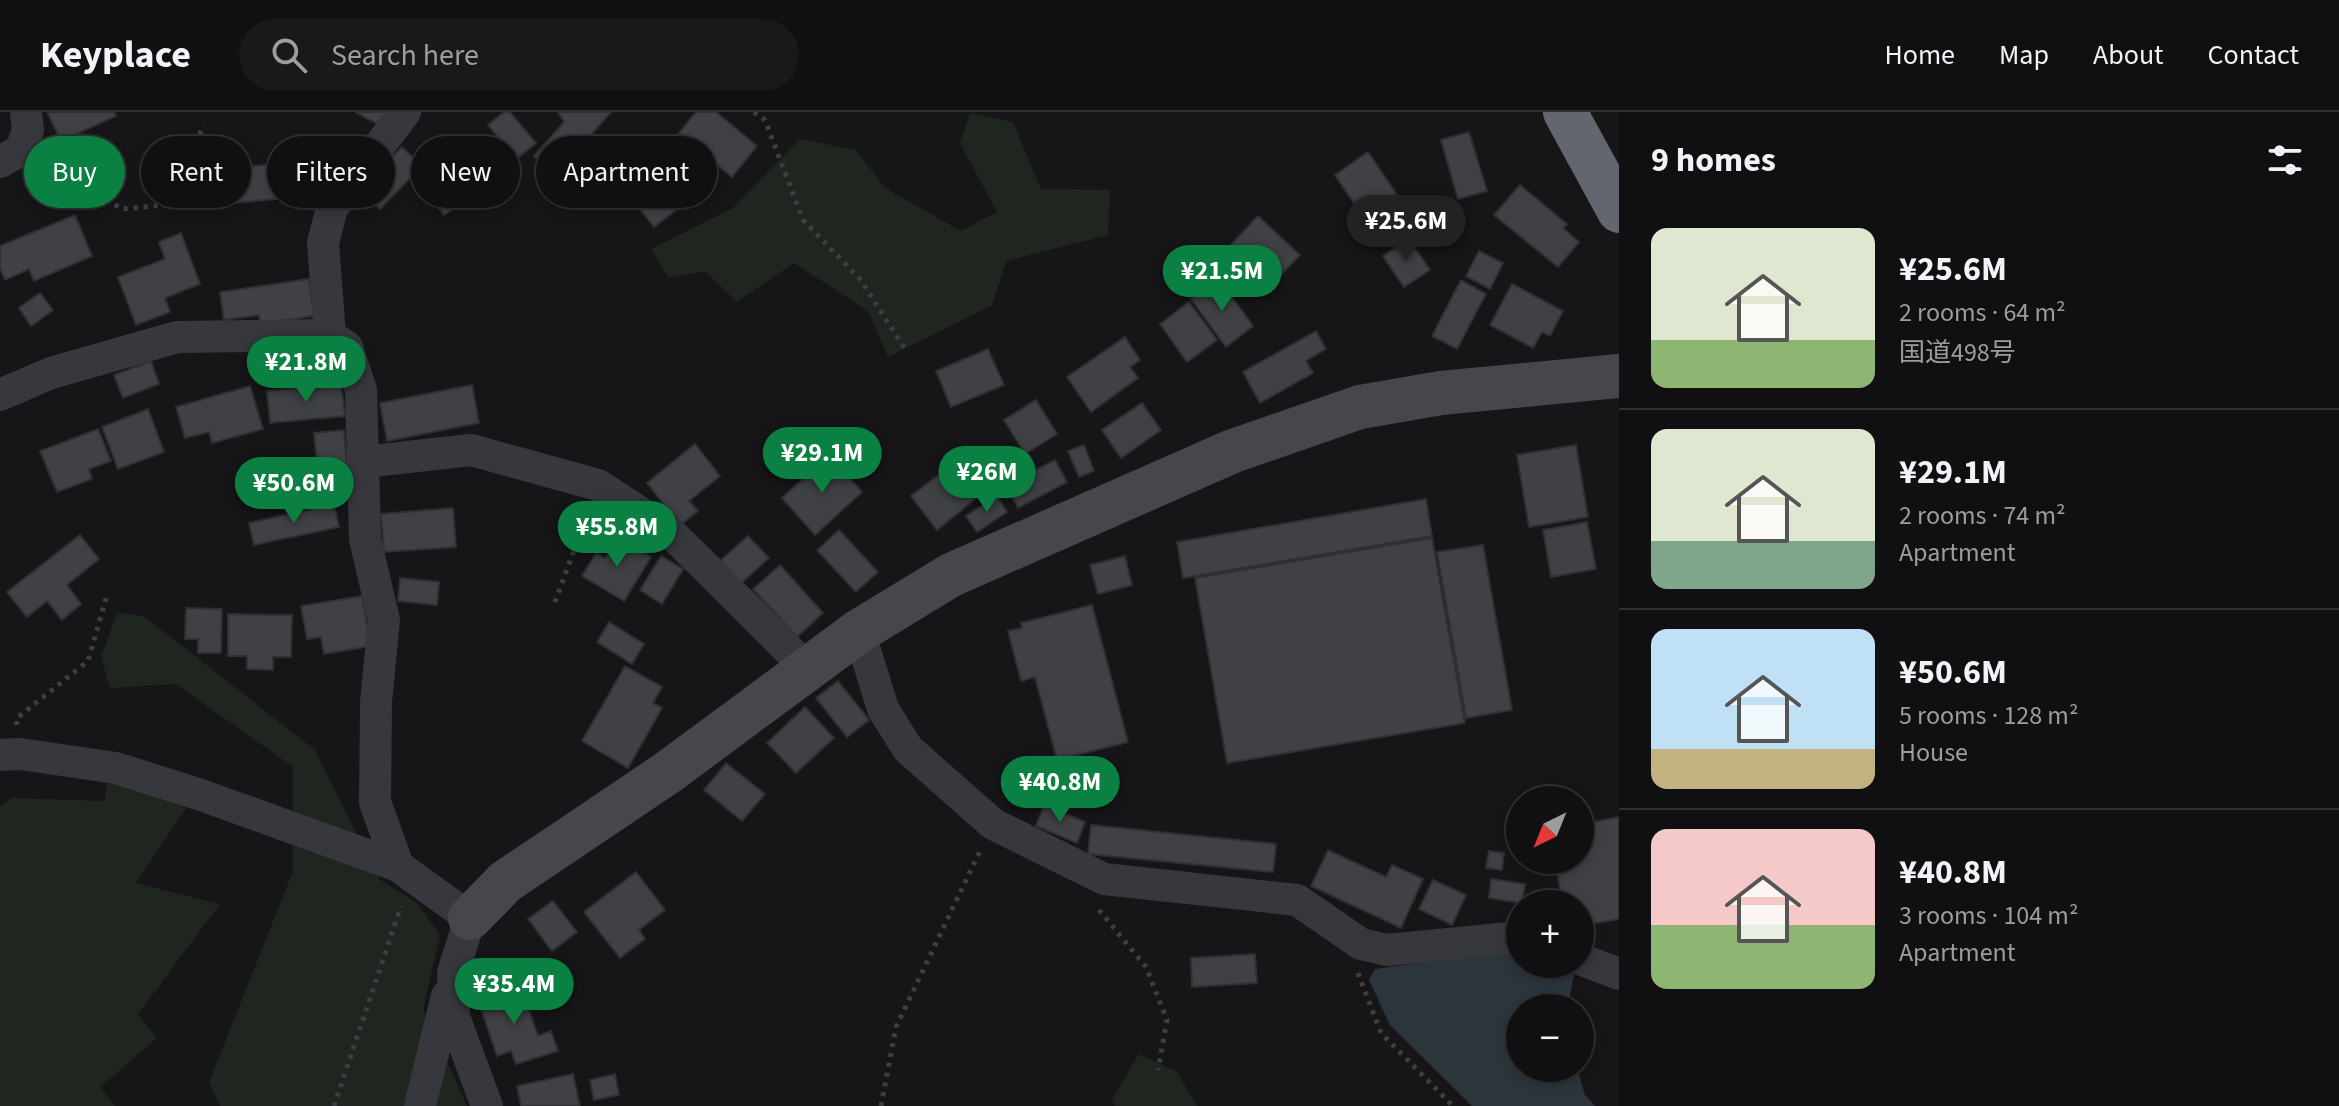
<!DOCTYPE html>
<meta charset="utf-8">
<style>
:root{--surface:#101012;--page:#19191b;--text:#f1f3f6;--muted:#9c9d9f;--line:#303032;--accent:#0b8043}
body{margin:0;font-family:"Source Sans 3","Noto Sans JP",sans-serif;background:var(--page);color:var(--text);height:100vh;display:flex;flex-direction:column;font-size:30px;white-space:nowrap}
*{box-sizing:border-box;margin:0}
p{font-size:26px;color:var(--muted)}
.icon{flex:none;width:44px;height:44px;fill:none;stroke:currentColor;stroke-width:2;stroke-linecap:round;stroke-linejoin:round}
.map{position:relative;flex:1;overflow:hidden}
.side{display:flex;flex-direction:column;background:var(--surface);width:720px}
.side>*{flex:none}
.hud{position:absolute;left:24px;top:24px;width:760px;height:72px;display:flex;gap:16px}
.needle{width:52px;rotate:223deg}
.controls{position:absolute;left:1506px;top:674px;display:grid;gap:16px}
.controls a{display:grid;place-items:center;width:88px;height:88px;border-radius:50%;background:var(--surface);box-shadow:0 4px 12px #0003,0 0 0 2px var(--line);font-size:40px}
.price{position:absolute;translate:-50% -68px;padding:0 18px;border-radius:28px;background:var(--accent);color:#fff;font-size:26px;line-height:52px;filter:drop-shadow(0 2px 4px #0008)}
.price::after{content:'';position:absolute;left:50%;top:48px;width:24px;height:18px;margin-left:-12px;background:inherit;clip-path:polygon(0 0,100% 0,50% 100%)}
.price.on{background:#222;color:#fff}
ul{padding:0;list-style:none}
li{display:flex;align-items:center;gap:24px;height:200px;padding:0 32px}
li+li{border-top:2px solid var(--line)}
li span{display:grid;place-items:center;flex:none;width:224px;height:160px;border-radius:16px;color:#555}
li>.icon{margin-inline-start:auto}
span .icon{width:96px;height:96px;fill:#fffc;stroke-width:1}
li b{font-size:34px}
h2{display:flex;justify-content:space-between;align-items:center;height:96px;padding:0 32px;font-size:34px}
.tag{padding:0 28px;border-radius:36px;background:var(--surface);box-shadow:0 4px 12px #0003,0 0 0 2px var(--line);font-size:28px;line-height:72px}
.tag.on{background:var(--accent);color:#fff}
header{display:flex;align-items:center;gap:48px;box-sizing:border-box;height:112px;padding:0 40px;background:var(--surface);border-bottom:2px solid var(--line)}
header strong{font-size:38px}
nav{display:flex;gap:44px;margin-inline-start:auto;font-size:28px}
.search{width:560px;height:72px;background:var(--page);display:flex;align-items:center;gap:20px;box-sizing:border-box;padding:0 28px;border-radius:44px;color:var(--muted);font-size:30px}
main{display:flex;flex:1;min-height:0}
.map>svg:first-child{display:block}
.green{fill:#1e261f}
.water{fill:#2c353c}
.building{fill:#404145;stroke:#303034;stroke-width:2}
.lines{fill:none;stroke-linecap:round;stroke-linejoin:round}
.path{stroke:#3d3f44;stroke-width:5;stroke-dasharray:4 6;stroke-linecap:butt}
.street{stroke:#37383d;stroke-width:32}
.secondary{stroke:#45474d;stroke-width:44}
.highway{stroke:#63666e;stroke-width:44}
</style>
<header>
<strong>Keyplace</strong>
<div class="search"><svg class="icon" aria-label="search" viewBox="0 0 24 24"><circle cx="10" cy="10" r="6"/><path d="M15 15l6 6"/></svg>Search here</div>
<nav><a>Home</a><a>Map</a><a>About</a><a>Contact</a></nav>
</header>
<main>
<div class="map">
<svg width="1619" height="994" viewBox="0 0 1619 994">
<rect width="100%" height="100%" fill="#161618"/>
<path class="green" d="M 970,1 L 1013,10 L 1041,77 L 1110,78 L 1108,123 L 1006,149 L 992,193 L 888,245 L 868,199 L 794,151 L 737,190 L 705,159 L 669,166 L 651,137 L 733,96 L 800,27 L 856,38 L 885,76 L 961,119 L 997,100 L 960,31 Z
M 117,501 L 144,504 L 315,638 L 379,767 L 417,791 L 440,823 L 423,897 L 467,994 L 220,994 L 209,970 L 293,759 L 293,655 L 176,572 L 110,576 L 101,545 Z
M 107,662 L 186,696 L 136,771 L 220,792 L 138,902 L 157,926 L 100,975 L 115,994 L 0,994 L 0,694 L 12,686 L 105,689 Z
M 1139,942 L 1177,960 L 1197,994 L 1115,994 L 1112,987 Z"/>
<path class="water" d="M 1509,839 L 1520,843 L 1520,852 L 1544,852 L 1574,863 L 1567,896 L 1520,896 L 1520,956 L 1577,956 L 1585,983 L 1595,994 L 1472,994 L 1390,913 L 1369,868 L 1375,857 Z"/>
<path class="building" d="M 47,0 L 114,0 L 116,4 L 61,29 Z
M 355,0 L 388,0 L 381,14 Z
M 504,0 L 510,0 L 536,31 L 516,47 L 488,13 Z
M 558,0 L 611,0 L 556,63 L 534,44 L 564,10 Z
M 696,0 L 716,0 L 757,34 L 732,65 L 679,21 Z
M 1469,20 L 1487,79 L 1458,87 L 1441,28 Z
M 486,29 L 507,61 L 444,103 L 432,86 L 454,71 L 445,56 Z
M 402,35 L 422,54 L 380,97 L 360,78 Z
M 1368,40 L 1402,90 L 1411,84 L 1424,104 L 1393,125 L 1382,111 L 1372,118 L 1335,63 Z
M 673,42 L 701,79 L 654,115 L 625,78 Z
M 304,49 L 307,84 L 203,94 L 199,59 L 222,57 L 223,66 L 245,64 L 244,55 Z
M 1520,73 L 1567,112 L 1563,116 L 1579,130 L 1558,155 L 1494,103 Z
M 75,103 L 92,144 L 34,169 L 29,157 L 5,168 L 0,156 L 0,134 Z
M 1258,104 L 1300,143 L 1266,179 L 1224,140 Z
M 181,121 L 200,172 L 165,186 L 170,200 L 136,213 L 118,165 L 165,147 L 159,130 Z
M 1409,127 L 1430,158 L 1404,175 L 1383,144 Z
M 1479,139 L 1503,151 L 1490,177 L 1466,164 Z
M 309,167 L 314,204 L 260,212 L 259,203 L 224,208 L 220,180 Z
M 1219,167 L 1253,214 L 1226,235 L 1191,187 Z
M 1461,168 L 1486,182 L 1457,237 L 1432,224 Z
M 1512,172 L 1563,199 L 1550,224 L 1542,220 L 1533,236 L 1490,213 Z
M 40,181 L 53,198 L 31,214 L 19,196 Z
M 1189,190 L 1217,228 L 1187,250 L 1160,212 Z
M 1316,219 L 1326,237 L 1306,249 L 1313,261 L 1260,291 L 1243,260 Z
M 1125,225 L 1140,248 L 1130,255 L 1138,266 L 1091,300 L 1067,265 Z
M 988,237 L 1004,273 L 951,295 L 936,259 Z
M 151,249 L 159,272 L 123,286 L 114,263 Z
M 341,272 L 345,304 L 270,311 L 267,279 Z
M 472,273 L 479,311 L 387,329 L 380,291 Z
M 250,274 L 263,317 L 212,331 L 209,320 L 185,326 L 176,295 Z
M 1036,288 L 1057,322 L 1025,342 L 1004,308 Z
M 1142,291 L 1161,318 L 1121,346 L 1102,318 Z
M 148,297 L 164,340 L 118,357 L 102,315 Z
M 98,317 L 111,349 L 89,357 L 92,367 L 57,380 L 40,339 Z
M 344,318 L 347,355 L 318,358 L 314,321 Z
M 695,332 L 720,364 L 689,389 L 698,399 L 680,413 L 647,371 Z
M 1084,333 L 1094,359 L 1079,365 L 1068,339 Z
M 1576,333 L 1588,405 L 1529,415 L 1517,343 Z
M 829,343 L 862,380 L 815,423 L 782,386 Z
M 1055,348 L 1067,370 L 1018,396 L 1006,373 Z
M 954,351 L 980,383 L 937,418 L 911,384 Z
M 997,384 L 1007,400 L 977,420 L 966,404 Z
M 1426,387 L 1432,424 L 1183,466 L 1177,430 Z
M 334,392 L 339,415 L 254,433 L 249,411 Z
M 453,396 L 456,435 L 384,440 L 381,402 Z
M 1587,410 L 1596,457 L 1551,465 L 1543,418 Z
M 839,418 L 878,460 L 856,480 L 817,438 Z
M 80,423 L 99,447 L 67,473 L 81,492 L 62,508 L 47,489 L 27,505 L 7,480 Z
M 748,424 L 769,446 L 740,472 L 720,449 Z
M 617,425 L 651,445 L 624,489 L 582,464 L 596,441 L 605,446 Z
M 1432,426 L 1465,611 L 1227,651 L 1195,466 Z
M 1483,433 L 1512,598 L 1466,606 L 1437,440 Z
M 661,444 L 683,457 L 662,492 L 640,478 Z
M 1125,444 L 1132,473 L 1098,482 L 1090,453 Z
M 780,453 L 823,501 L 797,525 L 753,477 Z
M 400,466 L 439,470 L 437,493 L 398,489 Z
M 362,484 L 371,534 L 324,542 L 321,525 L 307,527 L 301,494 Z
M 1092,493 L 1128,630 L 1057,648 L 1035,565 L 1021,569 L 1008,519 L 1022,516 L 1021,511 Z
M 186,496 L 222,497 L 221,541 L 198,541 L 198,527 L 185,527 Z
M 228,502 L 292,503 L 291,545 L 273,545 L 273,558 L 247,557 L 247,544 L 228,544 Z
M 609,510 L 644,532 L 632,552 L 597,530 Z
M 625,554 L 662,575 L 653,591 L 662,596 L 628,656 L 582,629 Z
M 838,569 L 869,608 L 847,625 L 816,586 Z
M 805,595 L 834,626 L 796,661 L 767,631 Z
M 726,651 L 765,682 L 742,709 L 704,678 Z
M 1044,693 L 1085,710 L 1077,731 L 1036,714 Z
M 1619,705 L 1619,807 L 1580,814 L 1580,792 L 1562,792 L 1557,758 L 1566,756 L 1565,748 L 1580,748 L 1582,712 Z
M 1091,713 L 1276,732 L 1273,760 L 1088,742 Z
M 1328,738 L 1386,765 L 1392,753 L 1423,767 L 1401,816 L 1311,774 Z
M 1489,739 L 1504,741 L 1502,758 L 1486,756 Z
M 636,760 L 665,798 L 639,818 L 645,827 L 620,846 L 584,800 Z
M 1491,767 L 1525,772 L 1522,791 L 1489,786 Z
M 1433,768 L 1466,783 L 1452,813 L 1419,797 Z
M 553,789 L 577,820 L 552,839 L 528,807 Z
M 1255,842 L 1257,871 L 1192,875 L 1191,846 Z
M 498,875 L 501,882 L 521,875 L 538,924 L 551,919 L 558,939 L 516,952 L 511,939 L 497,944 L 476,882 Z
M 573,962 L 580,994 L 521,994 L 517,974 Z
M 615,962 L 619,983 L 594,988 L 590,968 Z"/>
<g class="lines">
<path class="path" d="M 754,0 L 765,8 L 803,108 L 860,167 L 905,237
M 46,52 L 122,97 L 165,93 L 204,13
M 555,490 L 588,400
M 17,613 L 16,607 L 88,549 L 107,483
M 1099,798 L 1146,855 L 1167,908 L 1158,958
M 1358,861 L 1381,921 L 1453,994
M 334,994 L 401,794
M 881,994 L 896,915 L 980,739"/>
<path class="street" d="M 0,50 L 21,38 L 28,18 L 26,0
M 330,223 L 323,131 L 332,96 L 405,0
M 0,283 L 51,261 L 177,225 L 330,223 L 347,235 L 361,278 L 365,427 L 384,508 L 376,590 L 375,690 L 398,754
M 363,350 L 471,338 L 598,373 L 670,420 L 808,557
M 859,519 L 883,597 L 908,637 L 993,712 L 1104,767 L 1297,788 L 1361,832 L 1387,838 L 1520,825
M 0,643 L 20,642 L 116,656 L 201,683 L 398,754 L 470,806 L 453,861 L 454,905 L 487,994
M 1580,847 L 1619,862
M 420,994 L 447,884"/>
<path class="secondary" d="M 470,806 L 505,770 L 667,661 L 859,519 L 951,463 L 1233,339 L 1360,295 L 1441,281 L 1619,264"/>
<path class="highway" d="M 1565,0 L 1619,99"/>
</g>
</svg>
<div class="controls">
<a><svg class="needle" viewBox="-14 -14 28 28"><path d="M0-13l5 13h-10z" fill="#e53935"/><path d="M0 13l5-13h-10z" fill="#9c9d9f"/></svg></a>
<a>+</a>
<a>−</a>
</div>
<b class="price on" style="left:1406px;top:151px">¥25.6M</b>
<b class="price" style="left:1222px;top:201px">¥21.5M</b>
<b class="price" style="left:306px;top:292px">¥21.8M</b>
<b class="price" style="left:822px;top:383px">¥29.1M</b>
<b class="price" style="left:987px;top:402px">¥26M</b>
<b class="price" style="left:294px;top:413px">¥50.6M</b>
<b class="price" style="left:617px;top:457px">¥55.8M</b>
<b class="price" style="left:1060px;top:712px">¥40.8M</b>
<b class="price" style="left:514px;top:914px">¥35.4M</b>
<div class="hud">
<a class="tag on">Buy</a>
<a class="tag">Rent</a>
<a class="tag">Filters</a>
<a class="tag">New</a>
<a class="tag">Apartment</a>
</div>
</div>
<section class="side">
<h2>9 homes<svg class="icon" aria-label="filters" viewBox="0 0 24 24"><path d="M4 7h16M4 17h16"/><circle cx="9" cy="7" r="2"/><circle cx="15" cy="17" r="2"/></svg></h2>
<ul>
<li><span style="background:linear-gradient(#dfe7d0 70%,#8fb573 0)"><svg class="icon" aria-label="home" viewBox="0 0 24 24"><path d="M3 11l9-7 9 7M6 9v11h12V9"/></svg></span><div><b>¥25.6M</b><p>2 rooms · 64 m²</p><p>国道498号</p></div></li>
<li><span style="background:linear-gradient(#dfe7d0 70%,#7fa58c 0)"><svg class="icon" aria-label="home" viewBox="0 0 24 24"><path d="M3 11l9-7 9 7M6 9v11h12V9"/></svg></span><div><b>¥29.1M</b><p>2 rooms · 74 m²</p><p>Apartment</p></div></li>
<li><span style="background:linear-gradient(#bfe0f5 75%,#c2b280 0)"><svg class="icon" aria-label="home" viewBox="0 0 24 24"><path d="M3 11l9-7 9 7M6 9v11h12V9"/></svg></span><div><b>¥50.6M</b><p>5 rooms · 128 m²</p><p>House</p></div></li>
<li><span style="background:linear-gradient(#f6c9c9 60%,#8fb573 0)"><svg class="icon" aria-label="home" viewBox="0 0 24 24"><path d="M3 11l9-7 9 7M6 9v11h12V9"/></svg></span><div><b>¥40.8M</b><p>3 rooms · 104 m²</p><p>Apartment</p></div></li>
</ul>
</section>
</main>
